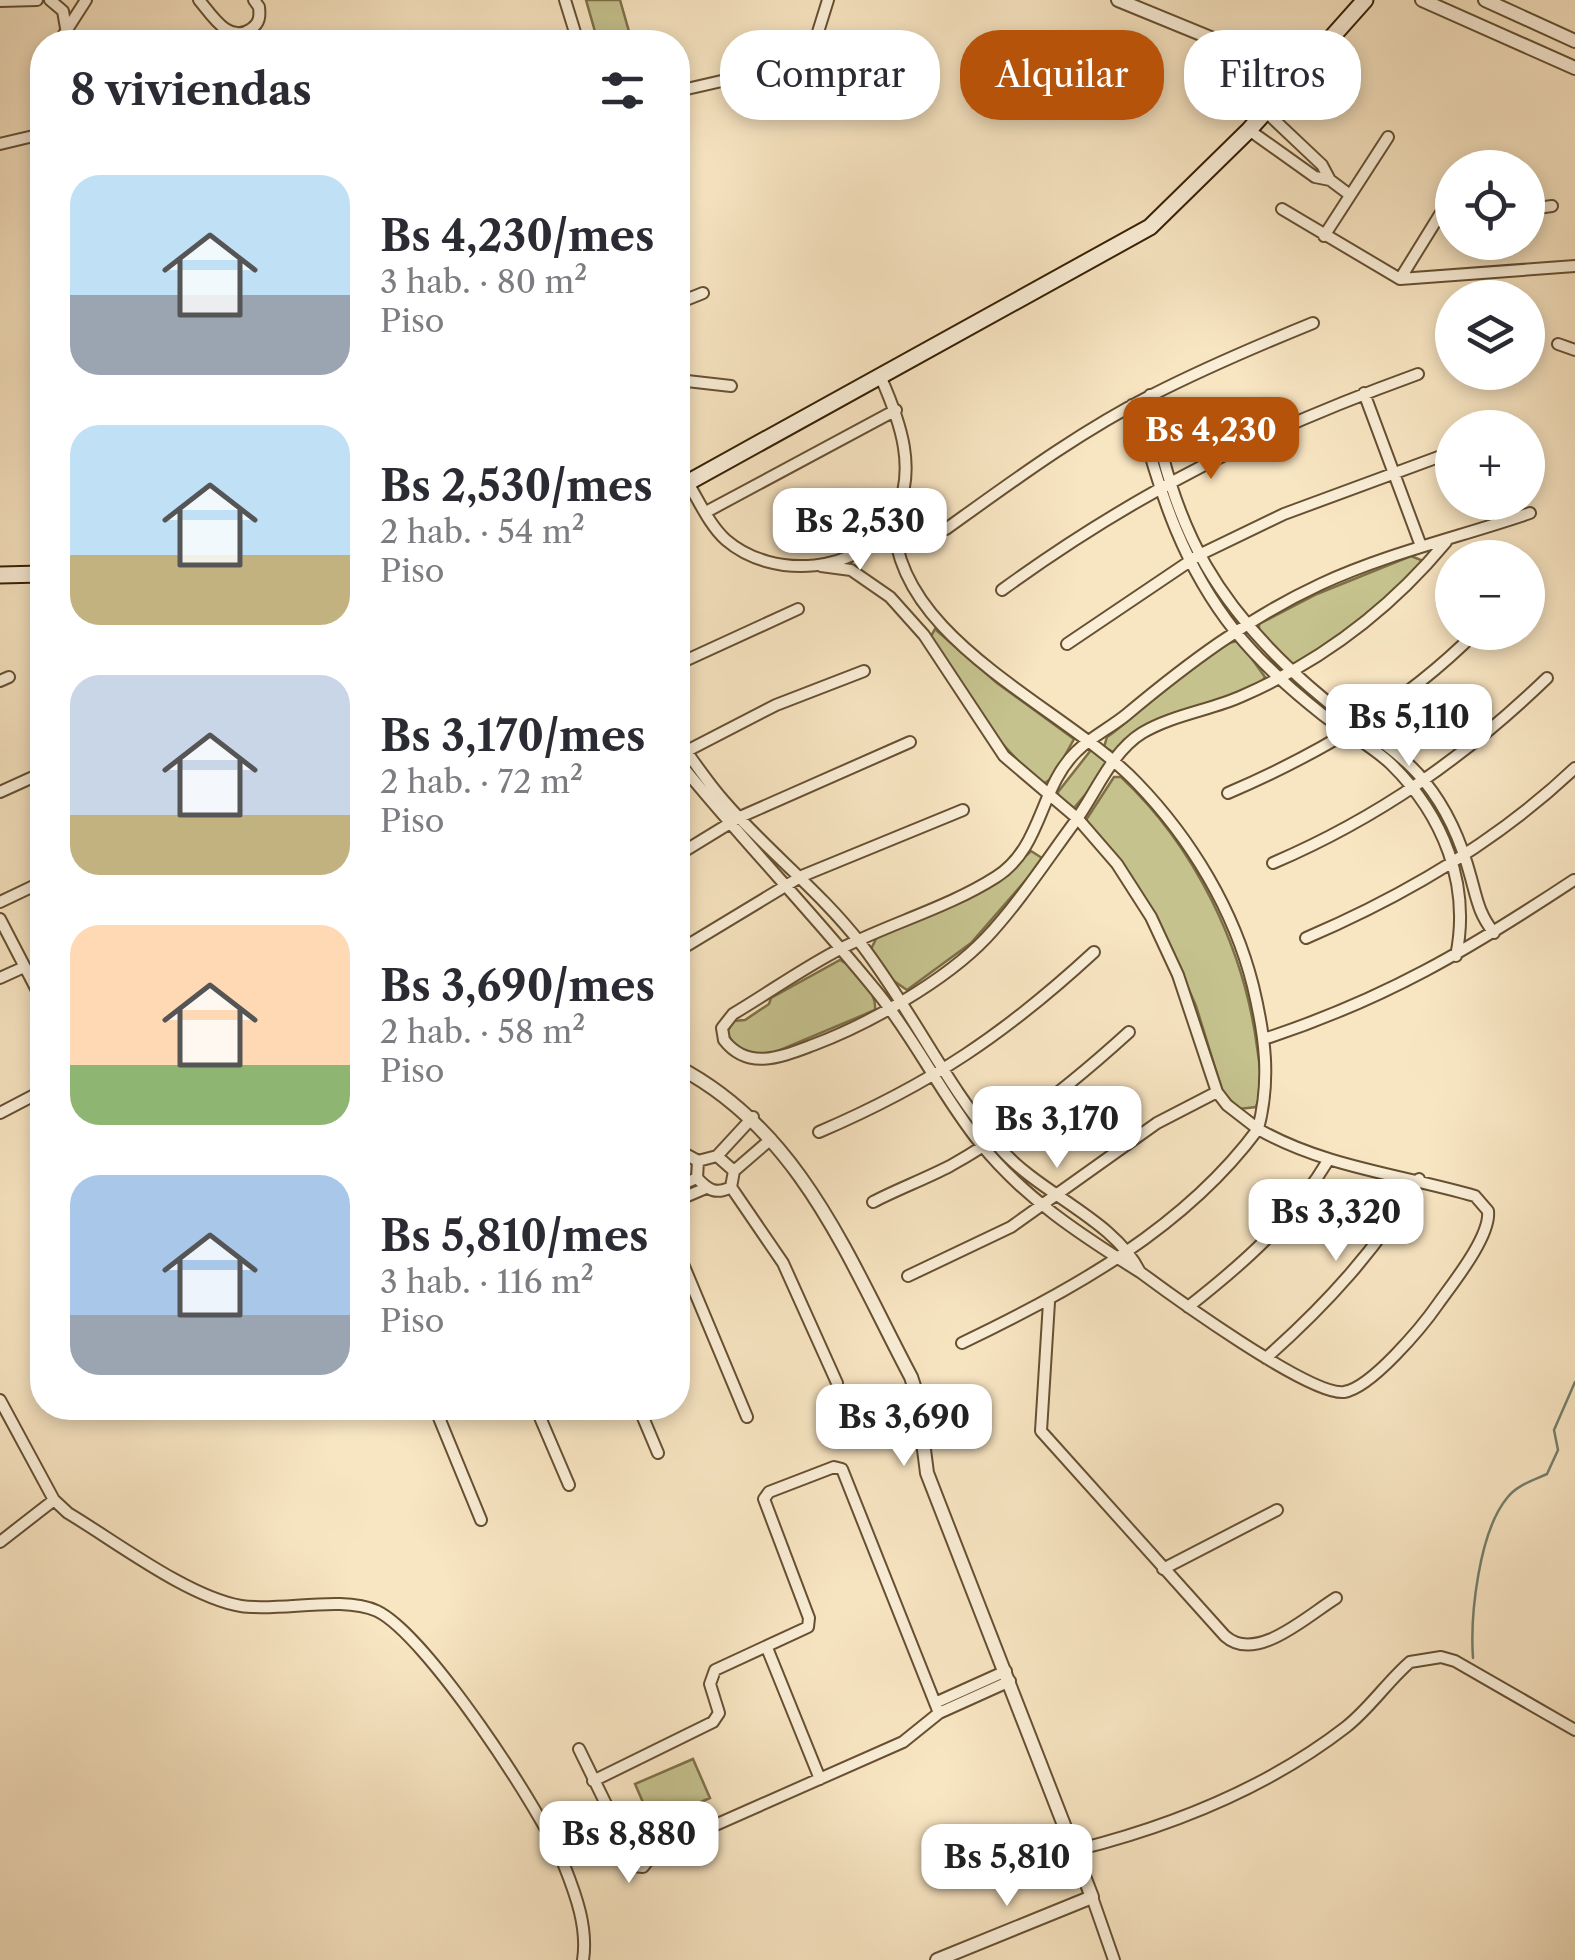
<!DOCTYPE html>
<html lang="es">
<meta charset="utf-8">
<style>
:root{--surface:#fff;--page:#f2f2f3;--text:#2b2b33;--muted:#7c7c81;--accent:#b45309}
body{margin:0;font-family:"Libre Caslon Text",serif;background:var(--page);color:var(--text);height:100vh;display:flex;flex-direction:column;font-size:38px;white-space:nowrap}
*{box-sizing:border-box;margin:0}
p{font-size:32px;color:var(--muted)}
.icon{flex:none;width:55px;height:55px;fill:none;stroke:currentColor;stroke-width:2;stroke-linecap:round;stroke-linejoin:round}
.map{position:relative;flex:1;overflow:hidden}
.sheet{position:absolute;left:30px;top:30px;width:660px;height:1390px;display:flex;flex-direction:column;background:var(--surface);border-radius:40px;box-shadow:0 5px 15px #0003}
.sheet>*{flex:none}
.hud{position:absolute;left:720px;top:30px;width:705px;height:90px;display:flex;gap:20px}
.buttons{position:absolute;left:1435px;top:150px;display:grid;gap:20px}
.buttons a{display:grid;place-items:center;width:110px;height:110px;border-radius:50%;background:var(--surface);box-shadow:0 5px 15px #0003;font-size:50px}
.price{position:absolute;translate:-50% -85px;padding:0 22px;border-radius:20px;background:#fff;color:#222;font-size:32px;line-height:65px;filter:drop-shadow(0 2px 5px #0008)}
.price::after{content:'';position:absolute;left:50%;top:60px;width:30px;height:22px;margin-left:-15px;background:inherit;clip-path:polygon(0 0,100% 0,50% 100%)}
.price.selected{background:var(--accent);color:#fff}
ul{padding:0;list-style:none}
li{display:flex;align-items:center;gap:30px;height:250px;padding:0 40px}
li span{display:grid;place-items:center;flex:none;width:280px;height:200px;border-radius:30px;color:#555}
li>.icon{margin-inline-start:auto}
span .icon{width:120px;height:120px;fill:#fffc;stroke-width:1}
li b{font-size:42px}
h2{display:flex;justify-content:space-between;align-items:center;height:120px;padding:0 40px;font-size:42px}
.pill{padding:0 35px;border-radius:40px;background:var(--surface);box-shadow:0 5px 15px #0003;font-size:35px;line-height:90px}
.pill.selected{background:var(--accent);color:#fff}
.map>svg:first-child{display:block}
.green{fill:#c5c28e;stroke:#7d7048;stroke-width:2.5}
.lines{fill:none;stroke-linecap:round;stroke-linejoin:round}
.stream{stroke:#737f6d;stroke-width:2.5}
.minor-casing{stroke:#665032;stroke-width:14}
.tertiary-casing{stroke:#665032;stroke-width:16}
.secondary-casing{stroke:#351f02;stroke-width:19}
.minor{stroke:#faeed7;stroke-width:10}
.tertiary{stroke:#faeed7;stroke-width:12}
.secondary{stroke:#faeed7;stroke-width:15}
</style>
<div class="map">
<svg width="1575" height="1960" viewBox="0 0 1575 1960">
<rect width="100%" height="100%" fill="#f8e5c2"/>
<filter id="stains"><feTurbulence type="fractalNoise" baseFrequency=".002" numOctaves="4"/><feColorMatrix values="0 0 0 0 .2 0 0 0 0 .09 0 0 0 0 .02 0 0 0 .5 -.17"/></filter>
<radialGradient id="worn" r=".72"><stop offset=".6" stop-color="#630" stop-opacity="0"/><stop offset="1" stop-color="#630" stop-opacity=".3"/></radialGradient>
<path class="green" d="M 586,0 L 620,0 L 632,42 L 598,42 Z
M 1411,556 L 1421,560 L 1420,566 L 1366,616 L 1301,661 L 1292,665 L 1259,632 L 1259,624 L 1317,594 Z
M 935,629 L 997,683 L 1074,739 L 1053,777 L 1045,783 L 1036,780 L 996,737 L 930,638 Z
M 1239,641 L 1265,677 L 1261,683 L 1113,752 L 1104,747 L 1107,737 C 1138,717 1206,642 1239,641 Z
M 1091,750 L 1106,762 L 1105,771 L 1074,808 L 1058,797 L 1058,792 Z
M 1114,777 L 1121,777 C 1195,846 1244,948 1257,1047 C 1260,1068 1264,1087 1256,1107 L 1239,1109 L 1223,1093 L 1196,1006 L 1161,926 L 1128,872 L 1086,820 Z
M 1031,851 L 1042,858 L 1040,864 L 971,943 L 907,990 L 891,979 L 871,949 L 877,937 L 1014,867 Z
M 840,960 C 856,968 877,992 875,1010 L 766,1056 L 737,1049 L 727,1033 L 733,1021 L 745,1020 L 769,1004 L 771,998 Z
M 693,1759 L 710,1798 L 652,1823 L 635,1784 Z"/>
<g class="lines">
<path class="stream" d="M 1473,1658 C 1470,1615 1479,1532 1507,1498 C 1517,1485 1532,1481 1547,1474 L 1558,1450 L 1554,1430 L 1575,1382"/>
<g class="minor-casing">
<path id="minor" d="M 50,0 L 63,11 L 66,28
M 199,0 C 211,14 229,45 251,29 C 260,23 260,16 259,7 L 254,0
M 565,0 L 578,42
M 0,1 L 37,0
M 59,42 L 86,0
M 556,42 L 576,37
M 678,91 L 809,61 L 828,0
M 1266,112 L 1322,165 L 1330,180
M 1249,130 L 1315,177 L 1330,180 L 1350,195
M 0,144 L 42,134
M 1528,204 L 1537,208 L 1552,206
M 1282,209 L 1400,279 L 1575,266
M 1324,236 L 1388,137
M 1400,279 L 1452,195
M 678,303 L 703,293
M 1558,344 L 1575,350
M 678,380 L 731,386
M 1364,393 L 1421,546
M 1150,395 C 1172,531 1219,612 1324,699 C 1358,728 1397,747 1425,782 C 1447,809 1462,844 1471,878 C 1477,900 1479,914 1494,933
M 1132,405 L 1140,417 C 1160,495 1184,567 1235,631 C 1260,662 1291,690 1323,715 C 1345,732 1371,745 1391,764 C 1443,815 1471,884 1456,956
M 688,483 C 699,501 710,526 726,540 C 772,580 861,575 893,518 C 919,472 900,421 881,378
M 706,512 L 896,410
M 946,529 C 1013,481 1079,432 1152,395 C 1205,368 1259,345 1313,323
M 1446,542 C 1391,608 1322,661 1242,696 C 1211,710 1172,715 1142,733 C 1111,752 1095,795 1074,823 C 1046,861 1018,904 986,938 C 945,981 869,1024 813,1045 C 781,1057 748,1071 724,1040 L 722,1028 L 733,1014 C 770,992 806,966 844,947 C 894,922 949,907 996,877 C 1043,847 1039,787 1077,751 C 1091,737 1110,728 1126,715 C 1187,664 1248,618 1321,584 C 1388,553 1460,537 1530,513
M 821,566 L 851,570 L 890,597 L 924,635 L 1004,756 L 1078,819 L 1117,864 L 1151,917 L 1178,975 L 1217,1092 L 1227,1105 L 1258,1129 C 1271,1079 1265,1036 1253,986 C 1234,910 1191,839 1137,783 C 1064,706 891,639 894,516
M 1002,590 C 1138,491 1261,431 1418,374
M 1067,644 L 1199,555 L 1284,514 L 1452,452
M 678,664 L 798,609
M 0,681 L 9,677
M 678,740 C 693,760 707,782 724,801 C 767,851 820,891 861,944 C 911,1009 946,1085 999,1147 C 1039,1194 1114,1219 1140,1272 C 1081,1235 1024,1198 980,1143 C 942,1096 916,1040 877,992 C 813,913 742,840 678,761
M 683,753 L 776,705 L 864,671
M 0,792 L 42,773
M 1228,793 C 1321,753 1404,704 1476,632
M 678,855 L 740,817 L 910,742
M 1273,863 C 1378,818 1465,757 1547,678
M 0,902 L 42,882
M 0,919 L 42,1000
M 1306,938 C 1404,896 1497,842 1575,768
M 678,951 L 802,876 L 963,810
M 0,978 L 22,968
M 1264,1039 C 1386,999 1468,950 1574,880
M 0,1113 L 42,1091
M 819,1132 C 931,1084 1005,1034 1094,952
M 678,1150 L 698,1161
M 717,1156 L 753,1117
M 734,1171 L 771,1139
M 678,1186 L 697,1178
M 731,1187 C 716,1195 708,1190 697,1178 L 698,1161 L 717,1156 L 734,1171 L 731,1187 L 783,1263 L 837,1383
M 678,1200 L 706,1188
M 873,1202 C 898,1189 925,1179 950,1166 C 1015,1130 1074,1082 1129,1032
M 678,1252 L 747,1417
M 908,1276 L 1011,1227 L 1157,1123 L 1217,1092
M 1049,1302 L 1041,1431 L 1225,1636 C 1256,1664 1307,1616 1336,1598
M 1188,1307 C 1244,1263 1292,1221 1329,1159
M 962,1343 C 1071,1291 1185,1228 1258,1129 C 1324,1167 1403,1175 1475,1196 L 1488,1211 C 1491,1236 1453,1283 1438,1304 C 1422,1327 1371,1388 1344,1392 C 1310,1396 1171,1295 1140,1272
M 1266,1358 C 1327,1304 1377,1249 1419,1179
M 0,1400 L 54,1500 L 68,1513 C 115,1541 188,1597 241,1606 C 280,1612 342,1595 377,1611 C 427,1635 541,1810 564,1865 C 576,1895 588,1928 583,1960
M 435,1408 L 481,1520
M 536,1408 L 569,1485
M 639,1408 L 658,1453
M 0,1542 L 54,1500
M 1163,1569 L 1277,1510
M 767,1648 L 820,1779
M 935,1703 L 1006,1671
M 579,1749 L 626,1845 L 630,1852 L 643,1857 L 903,1742 L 939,1713 L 1010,1681
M 593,1781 L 713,1722 L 719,1713 L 710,1684 L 715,1670 L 808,1627 L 809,1618 L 764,1499 L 769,1492 L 834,1467 L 842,1469 L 939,1713
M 626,1846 L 627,1858 L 633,1866 L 643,1867 L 652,1855
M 1076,1850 C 1172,1826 1266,1789 1346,1727 C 1370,1708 1387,1682 1410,1662 L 1441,1657 L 1455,1661 L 1575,1730
M 1092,1897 L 1114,1960"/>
</g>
<g class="tertiary-casing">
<path id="tertiary" d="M 1118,0 L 1301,75
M 1422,0 L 1575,68
M 1485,0 L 1575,41
M 678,1067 C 801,1131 849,1260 911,1377 L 917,1395 L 927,1473 L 1092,1897 L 937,1960"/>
</g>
<g class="secondary-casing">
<path id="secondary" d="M 678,488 L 1150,227 L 1249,130 L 1365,0
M 0,575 L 42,574"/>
</g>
<use href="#minor" class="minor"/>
<use href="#tertiary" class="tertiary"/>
<use href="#secondary" class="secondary"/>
</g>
<rect width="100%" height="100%" filter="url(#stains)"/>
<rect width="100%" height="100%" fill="url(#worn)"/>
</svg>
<div class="buttons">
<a><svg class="icon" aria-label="locate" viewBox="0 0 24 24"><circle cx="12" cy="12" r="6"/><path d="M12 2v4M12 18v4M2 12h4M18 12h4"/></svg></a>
<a><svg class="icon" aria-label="layers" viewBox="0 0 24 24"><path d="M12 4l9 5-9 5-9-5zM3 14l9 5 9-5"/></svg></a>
<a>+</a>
<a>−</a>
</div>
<b class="price selected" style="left:1211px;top:482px">Bs 4,230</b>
<b class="price" style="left:860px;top:573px">Bs 2,530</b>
<b class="price" style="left:1409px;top:769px">Bs 5,110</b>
<b class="price" style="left:1057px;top:1171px">Bs 3,170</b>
<b class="price" style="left:1336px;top:1264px">Bs 3,320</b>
<b class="price" style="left:904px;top:1469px">Bs 3,690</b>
<b class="price" style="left:629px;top:1886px">Bs 8,880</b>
<b class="price" style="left:1007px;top:1909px">Bs 5,810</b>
<div class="hud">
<a class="pill">Comprar</a>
<a class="pill selected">Alquilar</a>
<a class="pill">Filtros</a>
</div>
<section class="sheet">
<h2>8 viviendas<svg class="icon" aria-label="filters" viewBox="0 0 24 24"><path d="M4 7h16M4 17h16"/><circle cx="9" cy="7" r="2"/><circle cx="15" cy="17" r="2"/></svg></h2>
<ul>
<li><span style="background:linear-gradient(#bfe0f5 60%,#9aa5b1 0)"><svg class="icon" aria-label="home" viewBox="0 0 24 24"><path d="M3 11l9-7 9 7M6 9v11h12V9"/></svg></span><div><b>Bs 4,230/mes</b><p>3 hab. · 80 m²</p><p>Piso</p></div></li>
<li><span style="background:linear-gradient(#bfe0f5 65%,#c2b280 0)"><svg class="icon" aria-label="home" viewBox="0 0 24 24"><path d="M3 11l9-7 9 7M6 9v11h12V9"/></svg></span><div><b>Bs 2,530/mes</b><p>2 hab. · 54 m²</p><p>Piso</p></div></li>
<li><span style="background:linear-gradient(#c9d6e8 70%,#c2b280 0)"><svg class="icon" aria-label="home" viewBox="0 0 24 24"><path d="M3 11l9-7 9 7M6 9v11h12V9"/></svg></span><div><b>Bs 3,170/mes</b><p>2 hab. · 72 m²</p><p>Piso</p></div></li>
<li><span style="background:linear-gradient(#ffd9b3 70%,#8fb573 0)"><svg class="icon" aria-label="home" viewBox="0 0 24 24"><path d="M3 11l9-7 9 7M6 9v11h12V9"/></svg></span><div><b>Bs 3,690/mes</b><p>2 hab. · 58 m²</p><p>Piso</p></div></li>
<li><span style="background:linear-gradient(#a9c7e8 70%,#9aa5b1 0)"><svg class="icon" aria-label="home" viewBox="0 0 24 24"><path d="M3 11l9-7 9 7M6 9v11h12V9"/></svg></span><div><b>Bs 5,810/mes</b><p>3 hab. · 116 m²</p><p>Piso</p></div></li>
</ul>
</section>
</div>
